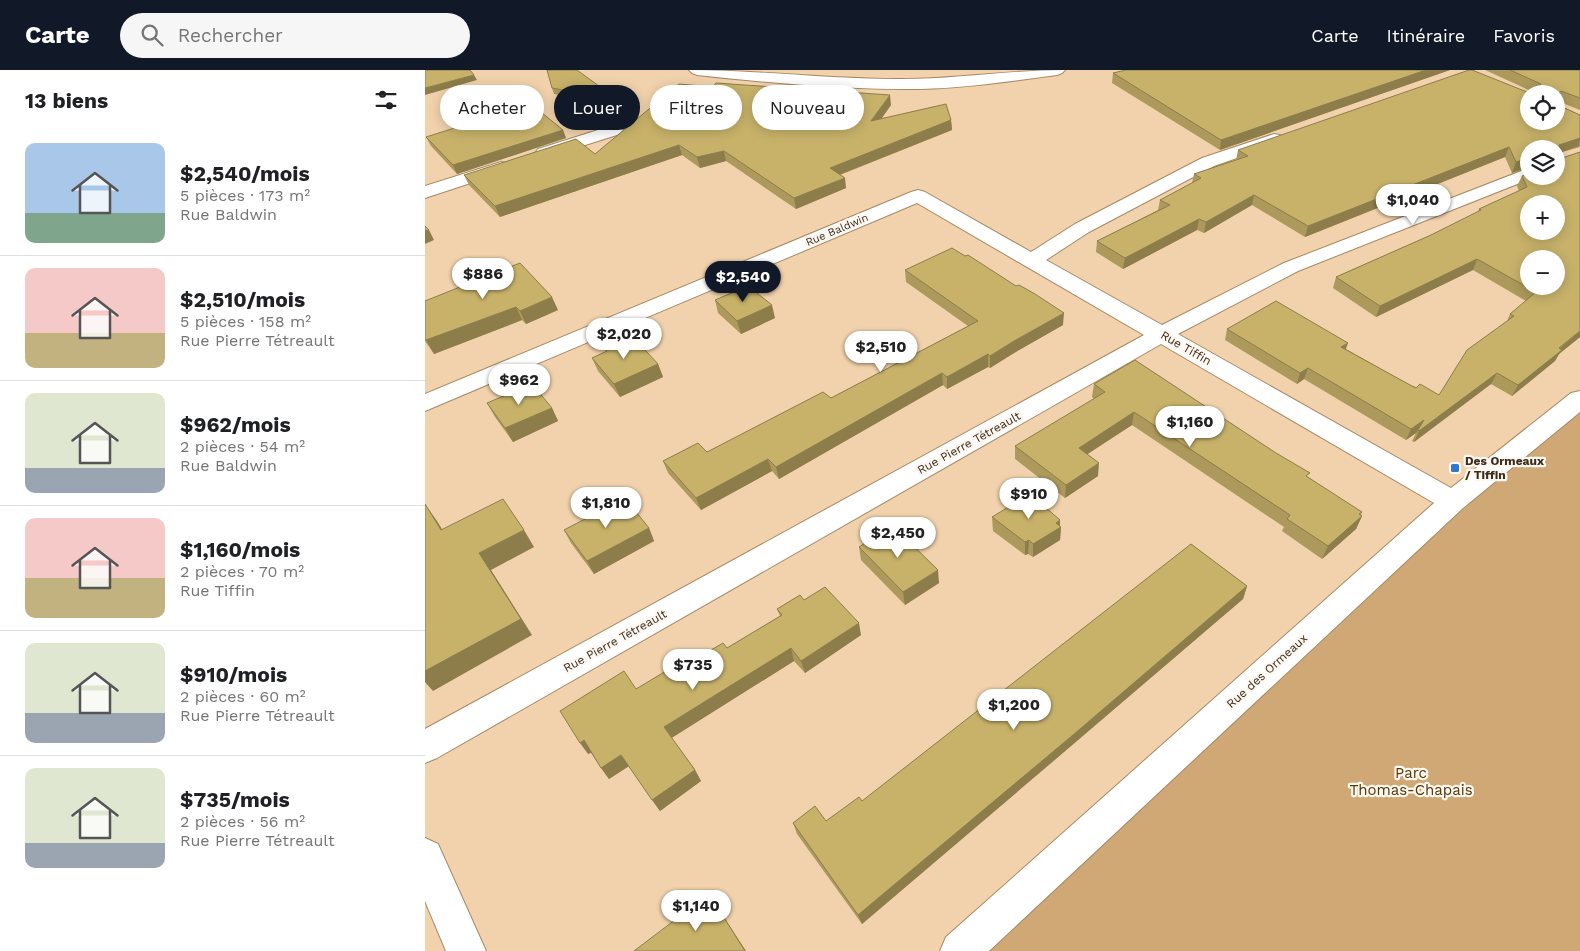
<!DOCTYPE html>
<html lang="fr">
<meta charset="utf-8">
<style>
:root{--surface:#fff;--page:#f6f6f6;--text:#202124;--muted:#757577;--line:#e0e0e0;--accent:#111827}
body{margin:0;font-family:"Work Sans",sans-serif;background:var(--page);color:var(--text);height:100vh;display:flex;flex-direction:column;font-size:19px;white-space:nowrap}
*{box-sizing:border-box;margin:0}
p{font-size:16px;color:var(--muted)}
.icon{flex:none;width:28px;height:28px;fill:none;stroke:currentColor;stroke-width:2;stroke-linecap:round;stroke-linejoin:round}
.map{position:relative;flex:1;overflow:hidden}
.sheet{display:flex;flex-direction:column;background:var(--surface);width:425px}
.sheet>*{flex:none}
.hud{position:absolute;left:15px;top:15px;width:475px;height:45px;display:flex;gap:10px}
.fabs{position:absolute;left:1095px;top:15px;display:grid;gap:10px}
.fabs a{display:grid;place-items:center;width:45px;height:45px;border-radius:50%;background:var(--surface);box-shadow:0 2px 12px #0003;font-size:25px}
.price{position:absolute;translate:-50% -42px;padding:0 11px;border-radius:18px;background:#fff;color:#222;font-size:16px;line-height:32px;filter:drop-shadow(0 1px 2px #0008)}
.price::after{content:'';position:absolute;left:50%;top:30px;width:15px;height:11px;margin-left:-8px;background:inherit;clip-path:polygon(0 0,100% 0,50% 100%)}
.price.current{background:var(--accent);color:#fff}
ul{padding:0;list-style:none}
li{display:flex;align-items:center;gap:15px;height:125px;padding:0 25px}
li+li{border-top:1px solid var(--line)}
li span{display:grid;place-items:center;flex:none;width:140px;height:100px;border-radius:10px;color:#555}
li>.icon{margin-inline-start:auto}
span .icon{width:60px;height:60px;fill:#fffc;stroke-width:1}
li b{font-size:21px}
h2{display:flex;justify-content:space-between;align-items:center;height:60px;padding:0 25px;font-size:21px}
.tag{padding:0 18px;border-radius:22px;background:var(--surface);box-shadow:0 2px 12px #0003;font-size:18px;line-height:45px}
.tag.current{background:var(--accent);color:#fff}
header{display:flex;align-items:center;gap:30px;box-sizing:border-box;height:70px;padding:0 25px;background:var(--accent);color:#fff}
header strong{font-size:24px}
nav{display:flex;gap:28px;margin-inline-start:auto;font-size:18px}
.search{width:350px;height:45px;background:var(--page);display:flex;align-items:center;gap:12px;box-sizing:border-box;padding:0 18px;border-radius:28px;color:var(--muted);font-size:19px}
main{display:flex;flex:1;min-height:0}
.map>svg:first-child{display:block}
.green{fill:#d0a875}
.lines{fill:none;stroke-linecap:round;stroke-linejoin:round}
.minor-casing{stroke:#a68964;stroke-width:2}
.minor{fill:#fff;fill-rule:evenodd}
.wall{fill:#ac995b}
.shaded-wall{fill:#8c7d4a}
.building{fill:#c8b26a;stroke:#8c7d4a;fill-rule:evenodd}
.poi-dot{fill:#2d7aca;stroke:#fef7f0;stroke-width:2}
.labels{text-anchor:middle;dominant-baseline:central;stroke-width:4.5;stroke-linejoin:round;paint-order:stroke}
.far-street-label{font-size:11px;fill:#392d1e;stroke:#fef7f0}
.street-label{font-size:12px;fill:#392d1e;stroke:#fef7f0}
.poi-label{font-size:12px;font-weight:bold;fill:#392d1e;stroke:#fef7f0;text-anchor:start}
.near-park-label{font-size:15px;fill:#563603;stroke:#fef7f0}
</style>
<header>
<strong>Carte</strong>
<div class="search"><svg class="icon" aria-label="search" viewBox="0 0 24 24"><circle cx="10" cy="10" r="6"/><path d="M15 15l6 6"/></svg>Rechercher</div>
<nav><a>Carte</a><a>Itinéraire</a><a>Favoris</a></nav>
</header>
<main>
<section class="sheet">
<h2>13 biens<svg class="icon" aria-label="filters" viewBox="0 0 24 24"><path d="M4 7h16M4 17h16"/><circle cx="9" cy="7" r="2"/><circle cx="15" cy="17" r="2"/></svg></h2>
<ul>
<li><span style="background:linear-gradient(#a9c7e8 70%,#7fa58c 0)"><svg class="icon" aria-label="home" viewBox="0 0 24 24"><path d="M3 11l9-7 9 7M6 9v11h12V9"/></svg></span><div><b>$2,540/mois</b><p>5 pièces · 173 m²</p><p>Rue Baldwin</p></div></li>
<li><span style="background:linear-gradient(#f6c9c9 65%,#c2b280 0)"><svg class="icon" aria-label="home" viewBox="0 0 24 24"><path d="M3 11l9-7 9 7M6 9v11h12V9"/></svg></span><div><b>$2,510/mois</b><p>5 pièces · 158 m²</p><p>Rue Pierre Tétreault</p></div></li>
<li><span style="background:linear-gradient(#dfe7d0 75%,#9aa5b1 0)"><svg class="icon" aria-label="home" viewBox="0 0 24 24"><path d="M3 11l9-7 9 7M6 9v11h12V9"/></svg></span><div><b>$962/mois</b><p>2 pièces · 54 m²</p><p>Rue Baldwin</p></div></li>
<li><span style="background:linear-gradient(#f6c9c9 60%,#c2b280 0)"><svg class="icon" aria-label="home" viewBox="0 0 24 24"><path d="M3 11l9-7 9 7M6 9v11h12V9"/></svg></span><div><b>$1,160/mois</b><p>2 pièces · 70 m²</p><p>Rue Tiffin</p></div></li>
<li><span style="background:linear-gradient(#dfe7d0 70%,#9aa5b1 0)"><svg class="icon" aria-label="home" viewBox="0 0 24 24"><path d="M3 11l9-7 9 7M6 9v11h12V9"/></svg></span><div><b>$910/mois</b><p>2 pièces · 60 m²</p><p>Rue Pierre Tétreault</p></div></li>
<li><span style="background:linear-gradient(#dfe7d0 75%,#9aa5b1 0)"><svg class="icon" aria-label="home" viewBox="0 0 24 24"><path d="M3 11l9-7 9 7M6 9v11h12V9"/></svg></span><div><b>$735/mois</b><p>2 pièces · 56 m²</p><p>Rue Pierre Tétreault</p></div></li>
</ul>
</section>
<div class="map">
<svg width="1155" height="881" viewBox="0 0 1155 881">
<rect width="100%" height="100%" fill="#f1d2ac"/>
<path class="green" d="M 1155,335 L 1155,881 L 542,881 Z"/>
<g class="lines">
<g class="minor-casing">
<path id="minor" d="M 264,0 C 333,0 401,9 469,9 C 526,10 583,0 640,0 L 637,3 L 632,5 C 587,11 541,18 496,19 C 421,20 346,13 272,5 L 267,3 Z
M 189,55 L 195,56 L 198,60 L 195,64 L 119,88 L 113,87 L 110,83 L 113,79 Z
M 849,64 L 855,65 L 858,69 L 855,73 L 789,96 L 664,162 L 621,190 L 737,255 L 859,193 L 1104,98 L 1104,106 L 1110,107 L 873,201 L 753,264 L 1026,418 L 1146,323 L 1155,321 L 1155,342 L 1038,438 L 564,881 L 515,881 L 521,867 L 1009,433 L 736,274 L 12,688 L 0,693 L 0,659 L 719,265 L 492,133 L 0,341 L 0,324 L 486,122 L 493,120 L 500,122 L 606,182 L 650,154 L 777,88 Z
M 76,92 L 82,93 L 85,97 L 82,101 L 0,128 L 0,116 Z
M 0,768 L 13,774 L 61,881 L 21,881 L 0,831 Z"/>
</g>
<use href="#minor" class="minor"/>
</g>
<path class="wall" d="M 1025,0 L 795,80 L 687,13 L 688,3 Z
M 1060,0 L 1155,0 L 1155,40 L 1135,32 L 1135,36 L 1155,45 L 1155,77 L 1134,83 L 1134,87 L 1137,88 L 1155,82 L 1155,267 L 1134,284 L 1130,291 L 1087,326 L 1066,314 L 989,372 L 987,371 L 991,363 L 981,370 L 879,309 L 872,314 L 800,270 L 802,259 L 921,279 L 985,315 L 1014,325 L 1082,251 L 1085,244 L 1101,231 L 1048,200 L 951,247 L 908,218 L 911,207 L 1006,165 L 1053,142 L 1054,139 L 1094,121 L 1092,116 L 1097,106 L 1131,106 L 1104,79 L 1104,97 L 1087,103 L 1080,87 L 880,167 L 827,135 L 779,163 L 772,160 L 698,199 L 671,182 L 672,171 L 733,140 L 735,130 L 767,113 L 769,104 L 811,90 L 813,80 L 1107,24 L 1108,22 Z
M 127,18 L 193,30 L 195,36 L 129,24 Z
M 466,35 L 456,49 L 526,50 L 527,60 L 415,105 L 421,118 L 371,139 L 301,91 L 275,98 L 257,85 L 75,147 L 44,115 L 39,105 Z
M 138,60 L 141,68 L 32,104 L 6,76 L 1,67 Z
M 480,200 L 638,255 L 589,283 L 565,298 L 563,297 L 522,319 L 518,315 L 354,409 L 347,401 L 276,440 L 243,403 L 238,391 L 282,382 L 406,328 L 543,256 L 481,212 Z
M 290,230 L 350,248 L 316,264 L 293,243 Z
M 0,231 L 133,240 L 101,254 L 97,250 L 9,284 L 0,271 Z
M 180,279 L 233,294 L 238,307 L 195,327 L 173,301 L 167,288 L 181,282 Z
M 669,314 L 883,407 L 937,446 L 931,459 L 897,489 L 857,461 L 859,457 L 707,355 L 662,384 L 673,406 L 640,428 L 590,389 L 590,376 L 669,329 L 667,327 Z
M 62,333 L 127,338 L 133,351 L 88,372 L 70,347 Z
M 567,447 L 635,456 L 636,457 L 635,470 L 608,487 L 603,484 L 600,485 L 568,461 Z
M 224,458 L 229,471 L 169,504 L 146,473 L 139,460 Z
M 434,477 L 514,513 L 480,535 L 436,490 Z
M 822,516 L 818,529 L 646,676 L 437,854 L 372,764 L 368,753 L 401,751 Z
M 352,539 L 436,565 L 380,603 L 369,591 L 246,668 L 270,700 L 276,711 L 235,741 L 204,696 L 184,709 L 166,683 L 163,684 L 211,619 L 269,590 L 302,578 L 355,546 Z"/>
<path class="shaded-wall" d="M 1001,0 L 1025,0 L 795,80 L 796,70 Z
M 49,5 L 52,10 L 0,25 L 0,18 Z
M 465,25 L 466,35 L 447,62 L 446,51 Z
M 526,50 L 527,60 L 406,108 L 405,98 Z
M 138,60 L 141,68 L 32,104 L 28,95 Z
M 1155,68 L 1154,76 L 1131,84 L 1134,75 Z
M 254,75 L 257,85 L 75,147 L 70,136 Z
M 1084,77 L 1080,87 L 880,167 L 883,156 Z
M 299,81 L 301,91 L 275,98 L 272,87 Z
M 1104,88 L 1104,97 L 1087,103 L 1091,92 Z
M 420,108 L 421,118 L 371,139 L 369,128 Z
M 829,125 L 827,135 L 779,163 L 781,152 Z
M 774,149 L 772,160 L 698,199 L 700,188 Z
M 4,160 L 9,170 L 0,174 L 0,161 Z
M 1052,189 L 1048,200 L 951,247 L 955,236 Z
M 127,227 L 133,240 L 101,254 L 95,241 Z
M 347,235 L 350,248 L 316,264 L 312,251 Z
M 91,237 L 97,250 L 9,284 L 1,270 Z
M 639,243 L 638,255 L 589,283 L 565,298 L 565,286 L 589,271 Z
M 1155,261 L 1155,267 L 1134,284 L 1130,291 L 1087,326 L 1093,315 Z
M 923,273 L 919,284 L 916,277 Z
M 563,284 L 563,297 L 522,319 L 522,307 Z
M 233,294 L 238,307 L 195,327 L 189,314 Z
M 883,298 L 879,309 L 872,314 L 875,303 Z
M 517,303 L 518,315 L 354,409 L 351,397 Z
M 1072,303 L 1066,314 L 989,372 L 994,361 Z
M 127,338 L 133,351 L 88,372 L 80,358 Z
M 709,342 L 707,355 L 652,391 L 654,378 Z
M 999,350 L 991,363 L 981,370 L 986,359 Z
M 343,389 L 347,401 L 276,440 L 271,428 Z
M 674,393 L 673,406 L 640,428 L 641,415 Z
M 0,434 L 12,451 L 28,477 L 16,460 Z
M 937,442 L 934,449 L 937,446 L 931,459 L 897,489 L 903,476 Z
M 635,450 L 635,458 L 636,457 L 635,470 L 608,487 L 608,474 L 631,453 Z
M 224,458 L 229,471 L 169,504 L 162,491 Z
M 99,460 L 109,477 L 66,500 L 107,565 L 8,621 L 0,612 L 0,601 L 54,483 Z
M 604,470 L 603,484 L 600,485 L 600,472 Z
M 513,500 L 514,513 L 480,535 L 478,522 Z
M 822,516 L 818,529 L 646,676 L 437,854 L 433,845 Z
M 434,553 L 436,565 L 380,603 L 376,591 Z
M 366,578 L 369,591 L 245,669 L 239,657 Z
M 159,670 L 167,682 L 163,684 L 155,673 Z
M 196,685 L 204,696 L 184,709 L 176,698 Z
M 270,700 L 276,711 L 235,741 L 227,730 Z
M 284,824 L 293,838 L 321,881 L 320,881 Z"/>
<path class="building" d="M 0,0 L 45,0 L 49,5 L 0,18 Z
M 122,0 L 152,0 L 193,30 L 127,18 Z
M 701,0 L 1001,0 L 796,70 L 688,3 Z
M 1044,0 L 1047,0 L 1107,24 L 1104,24 L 1104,51 L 1131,51 L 1131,24 L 1108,24 L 1110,22 L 1110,16 L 1114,16 L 1116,14 L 1085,0 L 1155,0 L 1155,28 L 1136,21 L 1134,23 L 1135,36 L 1155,45 L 1155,68 L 1134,75 L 1134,87 L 1137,88 L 1155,82 L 1155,261 L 1134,278 L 1137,280 L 1093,315 L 1072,303 L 994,361 L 993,360 L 999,350 L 986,359 L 883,298 L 875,303 L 802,259 L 851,231 L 923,273 L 916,277 L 985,315 L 991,318 L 995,314 L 1014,325 L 1042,280 L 1089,246 L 1085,244 L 1111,222 L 1052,189 L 955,236 L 911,207 L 1006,165 L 1056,140 L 1054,139 L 1102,117 L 1097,106 L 1104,103 L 1104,106 L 1131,106 L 1131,79 L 1104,79 L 1104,88 L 1091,92 L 1084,77 L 883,156 L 829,125 L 781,152 L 774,149 L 700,188 L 672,171 L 745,135 L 735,130 L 776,108 L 769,104 L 823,86 L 813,80 ZM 1104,134 L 1131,134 L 1131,161 L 1104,161 ZM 1104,189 L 1131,189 L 1131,216 L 1104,216 Z
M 291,13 L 465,25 L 446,51 L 521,34 L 526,50 L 405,98 L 420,108 L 369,128 L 299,81 L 272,87 L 254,75 L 70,136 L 39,105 L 151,69 L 170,84 L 254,14 L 288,17 Z
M 106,34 L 138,60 L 28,95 L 1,67 Z
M 0,156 L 4,160 L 0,161 Z
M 527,178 L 540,186 L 543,185 L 591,216 L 594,215 L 610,224 L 639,243 L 589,271 L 565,286 L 563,284 L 522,307 L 517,303 L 351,397 L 343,389 L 271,428 L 238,391 L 273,373 L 282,382 L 398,322 L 406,328 L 553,251 L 480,200 Z
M 95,193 L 127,227 L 95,241 L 91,237 L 1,270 L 0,269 L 0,231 Z
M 323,216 L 347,235 L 312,251 L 290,230 Z
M 208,267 L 233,294 L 189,314 L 167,288 L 182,281 L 180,279 Z
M 710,290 L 851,383 L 885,403 L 881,406 L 937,442 L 934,444 L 937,446 L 903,476 L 862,449 L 865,445 L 709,342 L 654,378 L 674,393 L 641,415 L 590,376 L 680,322 L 669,314 Z
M 107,314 L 127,338 L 80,358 L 62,333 Z
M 605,424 L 635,450 L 631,453 L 636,457 L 608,474 L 604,470 L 600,472 L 567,447 Z
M 200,428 L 224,458 L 162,491 L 139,460 Z
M 78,429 L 99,460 L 54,483 L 96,549 L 0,601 L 0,434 L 16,460 Z
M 468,456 L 513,500 L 478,522 L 434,477 Z
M 766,474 L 822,516 L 648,665 L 433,845 L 368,753 L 390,736 L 401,751 L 434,727 L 437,731 Z
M 400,517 L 434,553 L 376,591 L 366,578 L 239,657 L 270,700 L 227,730 L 196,685 L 176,698 L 159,670 L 155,673 L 135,641 L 199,601 L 211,619 L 266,586 L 269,590 L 298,573 L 302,578 L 357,545 L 352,539 L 375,525 L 379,530 Z
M 284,824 L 320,881 L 209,881 Z"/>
<rect class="poi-dot" x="1025" y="393" width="10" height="10" rx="2.5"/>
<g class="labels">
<g class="far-street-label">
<text transform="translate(412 160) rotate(-23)">Rue Baldwin</text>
</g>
<g class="street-label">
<text transform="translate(761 278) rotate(30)">Rue Tiffin</text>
<text transform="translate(544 373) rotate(-29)">Rue Pierre Tétreault</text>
<text transform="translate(190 571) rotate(-29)">Rue Pierre Tétreault</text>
<text transform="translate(842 601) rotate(-42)">Rue des Ormeaux</text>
</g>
<g class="poi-label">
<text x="1040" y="391">Des Ormeaux<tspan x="1040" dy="14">/ Tiffin</tspan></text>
</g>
<g class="near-park-label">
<text x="986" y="703">Parc<tspan x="986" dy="17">Thomas-Chapais</tspan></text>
</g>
</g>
</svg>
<div class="fabs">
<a><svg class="icon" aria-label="locate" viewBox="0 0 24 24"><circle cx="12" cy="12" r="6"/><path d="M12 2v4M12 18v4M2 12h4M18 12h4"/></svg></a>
<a><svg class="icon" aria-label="layers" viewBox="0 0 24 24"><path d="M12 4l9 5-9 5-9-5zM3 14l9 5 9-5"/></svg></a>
<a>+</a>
<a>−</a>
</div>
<b class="price" style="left:988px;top:156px">$1,040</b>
<b class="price" style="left:58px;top:230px">$886</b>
<b class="price current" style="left:318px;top:233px">$2,540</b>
<b class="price" style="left:199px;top:290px">$2,020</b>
<b class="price" style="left:456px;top:303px">$2,510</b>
<b class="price" style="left:94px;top:336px">$962</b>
<b class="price" style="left:765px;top:378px">$1,160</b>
<b class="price" style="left:604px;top:450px">$910</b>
<b class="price" style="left:181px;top:459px">$1,810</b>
<b class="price" style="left:473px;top:489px">$2,450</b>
<b class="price" style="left:268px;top:621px">$735</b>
<b class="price" style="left:589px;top:661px">$1,200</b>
<b class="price" style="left:271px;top:862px">$1,140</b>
<div class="hud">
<a class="tag">Acheter</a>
<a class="tag current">Louer</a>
<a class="tag">Filtres</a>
<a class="tag">Nouveau</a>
</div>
</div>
</main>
